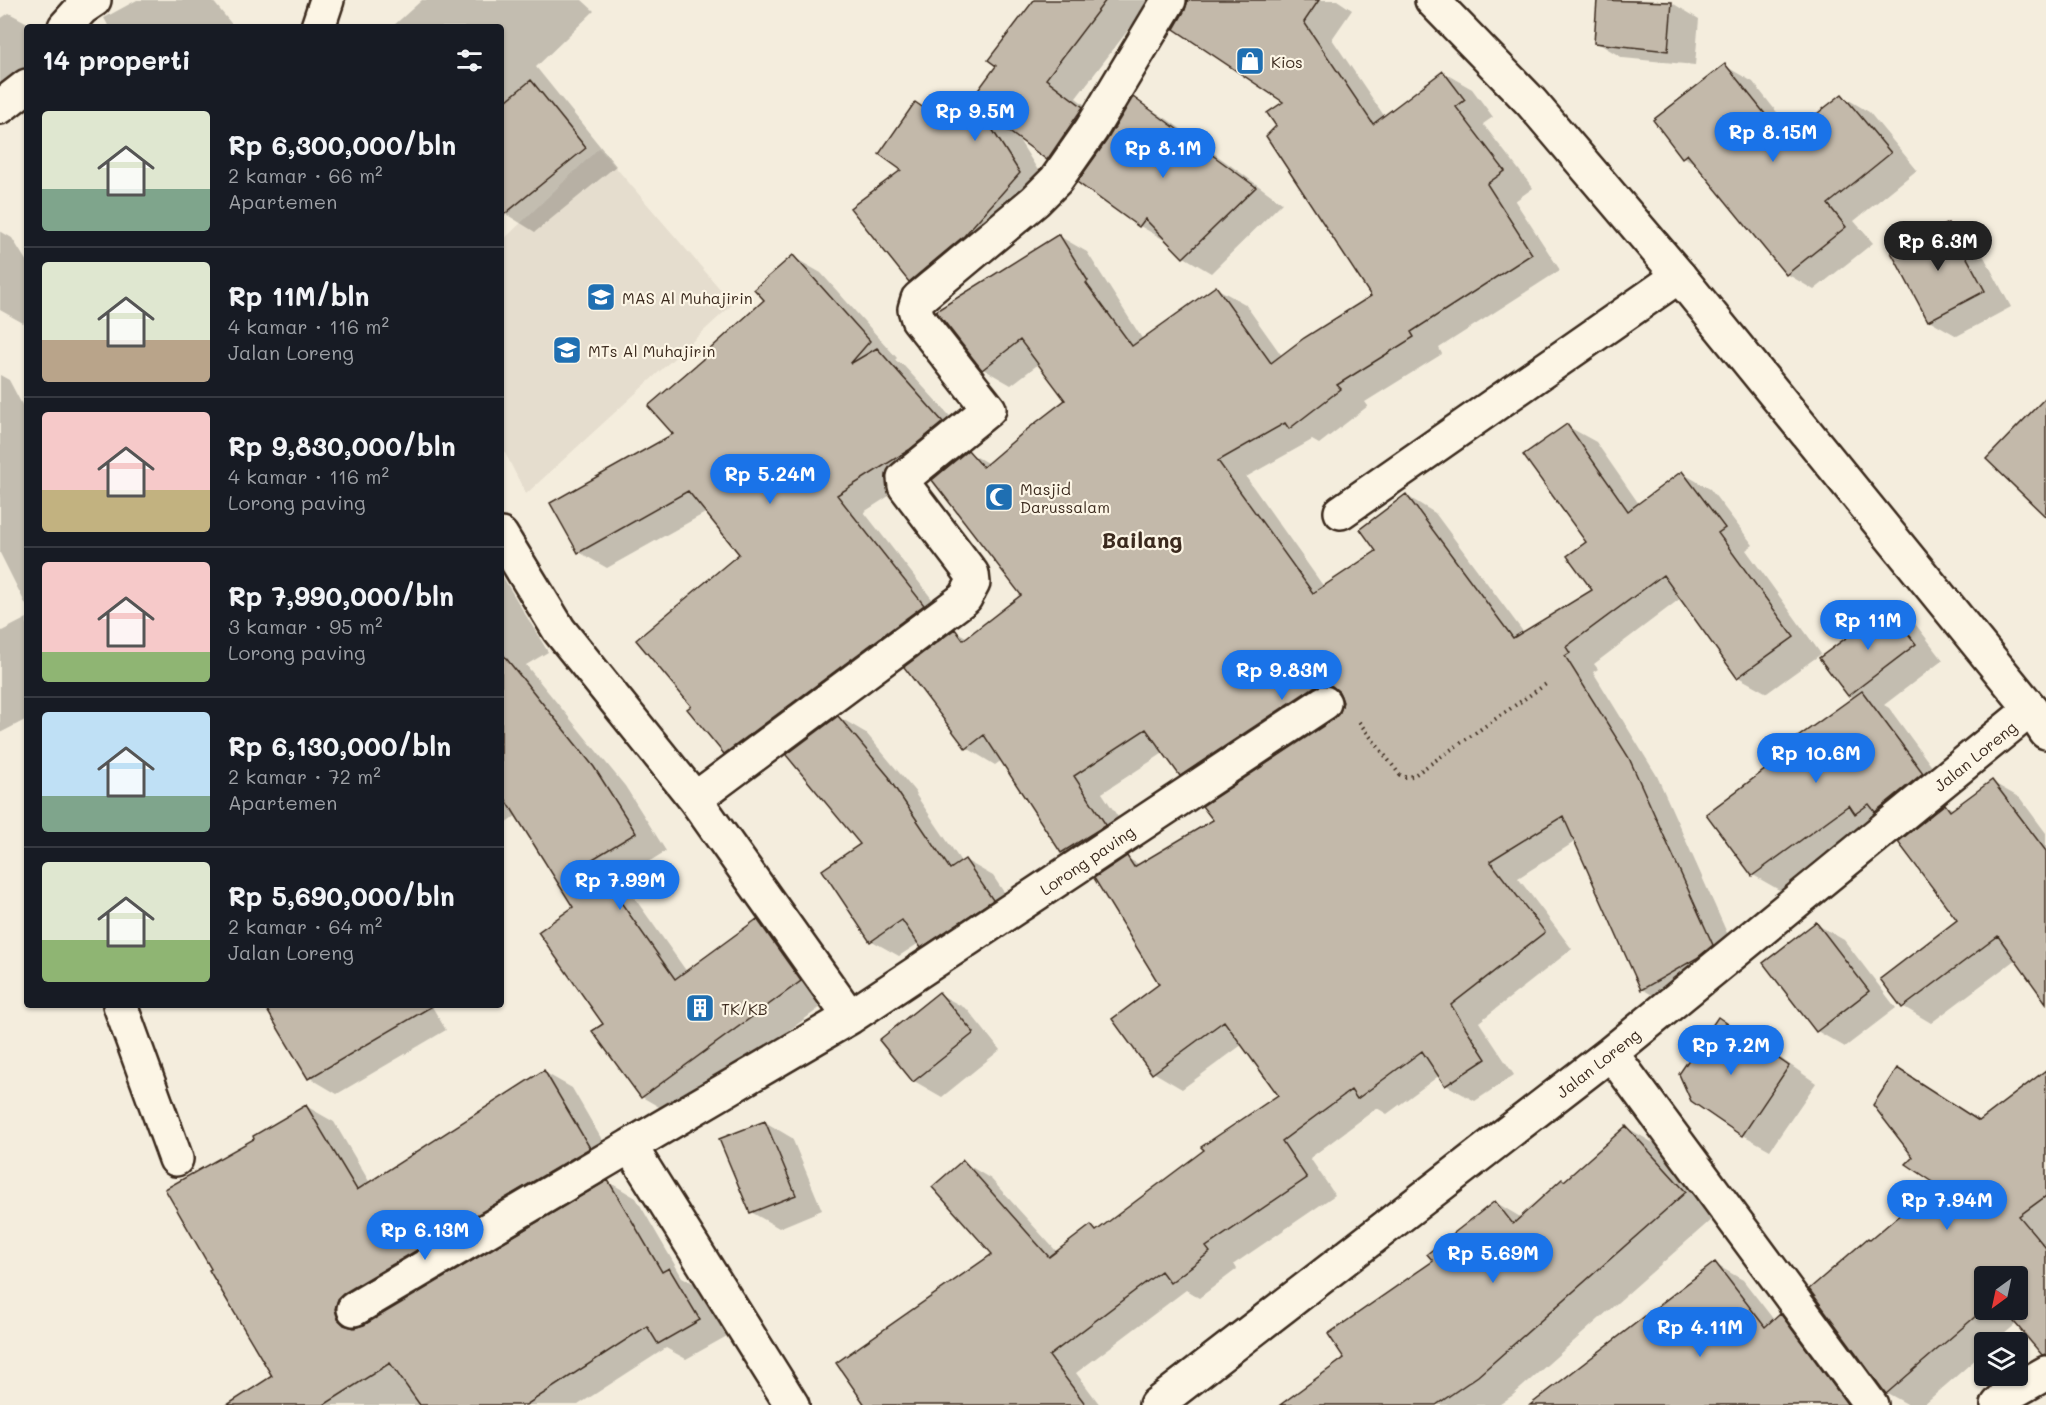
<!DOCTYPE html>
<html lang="id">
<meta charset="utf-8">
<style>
:root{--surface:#171b24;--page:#20242c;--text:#f1f3f6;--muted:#9ea1a6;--line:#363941;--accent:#1a73e8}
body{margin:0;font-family:Mali,sans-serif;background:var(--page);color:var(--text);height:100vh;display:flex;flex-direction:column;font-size:22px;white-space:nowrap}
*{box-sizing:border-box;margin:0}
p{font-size:20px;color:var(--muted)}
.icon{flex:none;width:33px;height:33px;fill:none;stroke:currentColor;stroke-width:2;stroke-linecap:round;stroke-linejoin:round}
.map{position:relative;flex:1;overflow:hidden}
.panel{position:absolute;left:24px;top:24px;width:480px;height:984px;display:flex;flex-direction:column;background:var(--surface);border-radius:6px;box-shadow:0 2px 4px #0004}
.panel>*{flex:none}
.needle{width:39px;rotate:213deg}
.buttons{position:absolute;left:1974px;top:1266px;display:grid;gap:12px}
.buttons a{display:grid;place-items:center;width:54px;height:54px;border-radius:6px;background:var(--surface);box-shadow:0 2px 4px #0004;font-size:30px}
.price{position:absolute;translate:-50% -51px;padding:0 14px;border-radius:21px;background:var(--accent);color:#fff;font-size:20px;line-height:39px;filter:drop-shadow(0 2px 3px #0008)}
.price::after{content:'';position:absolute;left:50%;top:36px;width:18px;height:14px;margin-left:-9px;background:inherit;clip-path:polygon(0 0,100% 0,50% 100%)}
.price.on{background:#222;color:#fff}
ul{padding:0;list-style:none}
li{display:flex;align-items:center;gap:18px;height:150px;padding:0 18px}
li+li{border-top:2px solid var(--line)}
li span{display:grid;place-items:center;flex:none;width:168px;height:120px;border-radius:6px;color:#555}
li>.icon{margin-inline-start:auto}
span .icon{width:72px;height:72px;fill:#fffc;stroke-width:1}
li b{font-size:26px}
h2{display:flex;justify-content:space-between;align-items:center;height:72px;padding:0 18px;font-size:26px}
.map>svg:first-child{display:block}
.built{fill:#e5ddce}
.shadow{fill:#0003;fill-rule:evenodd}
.building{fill:#c3b9aa;stroke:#3b2a1e;stroke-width:1.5}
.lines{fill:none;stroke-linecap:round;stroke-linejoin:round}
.minor-casing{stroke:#3b2a1e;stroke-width:38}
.highway-casing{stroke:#3b2a1e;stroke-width:38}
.path{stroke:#3b2a1e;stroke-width:4;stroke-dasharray:1.5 4.5;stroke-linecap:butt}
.minor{stroke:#fcf5e5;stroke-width:33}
.highway{stroke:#fcf5e5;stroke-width:33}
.labels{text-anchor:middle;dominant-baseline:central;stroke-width:4.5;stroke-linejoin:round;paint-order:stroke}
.poi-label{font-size:16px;fill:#3b2a1e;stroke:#fcf5e5;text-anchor:start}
.street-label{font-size:16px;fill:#3b2a1e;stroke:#fcf5e5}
.district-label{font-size:22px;font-weight:bold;fill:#3b2a1e;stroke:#fcf5e5}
</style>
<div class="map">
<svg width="2046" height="1405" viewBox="0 0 2046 1405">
<rect width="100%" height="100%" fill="#f4eddd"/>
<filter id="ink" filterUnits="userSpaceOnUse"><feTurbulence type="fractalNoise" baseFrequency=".0167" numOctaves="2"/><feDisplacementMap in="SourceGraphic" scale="12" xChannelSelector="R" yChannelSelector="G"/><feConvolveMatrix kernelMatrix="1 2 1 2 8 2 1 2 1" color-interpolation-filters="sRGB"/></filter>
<g filter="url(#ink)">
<path class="built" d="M 599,148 L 733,304 L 526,494 L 501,445 L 501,242 Z"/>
<path class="shadow" d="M 137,0 L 212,0 L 234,27 L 109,27 L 104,18 Z
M 422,0 L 582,0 L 594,11 L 536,67 L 616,166 L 535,232 L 501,211 L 501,27 L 392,27 Z
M 1036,0 L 1171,0 L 1150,35 L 1132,25 L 1076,98 L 1101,117 L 1098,123 L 1110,131 L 1079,176 L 1048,159 L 1016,135 L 1051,191 L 941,299 L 910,281 L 904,170 L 916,104 L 954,126 L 998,66 Z
M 1210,0 L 1337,0 L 1352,10 L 1332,39 L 1385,117 L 1444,73 L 1472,89 L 1493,117 L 1483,124 L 1533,188 L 1515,201 L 1560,270 L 1439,348 L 1442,354 L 1365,402 L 1368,406 L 1319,444 L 1312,440 L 1246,477 L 1324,587 L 1378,551 L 1407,496 L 1435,513 L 1524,633 L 1595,590 L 1567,426 L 1596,442 L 1639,504 L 1682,473 L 1710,489 L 1753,545 L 1746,550 L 1821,654 L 1767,693 L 1738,677 L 1681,598 L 1594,664 L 1598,669 L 1593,672 L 1657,776 L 1740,962 L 1671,1006 L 1642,989 L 1576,841 L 1518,878 L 1572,949 L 1479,1022 L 1514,1075 L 1475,1101 L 1446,1085 L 1440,1075 L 1387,1114 L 1377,1108 L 1310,1158 L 1335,1195 L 1234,1264 L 1237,1269 L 1199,1298 L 1186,1290 L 1076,1373 L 1100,1405 L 867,1405 L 994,1255 L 963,1162 L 991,1179 L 1057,1252 L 1091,1227 L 1098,1231 L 1280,1095 L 1243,1044 L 1182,1089 L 1153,1072 L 1161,984 L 1127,858 L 1140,865 L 1215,820 L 1335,720 L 1342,711 L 1344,702 L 1210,791 L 1181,775 L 1165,752 L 1102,793 L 1134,841 L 1091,868 L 1062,852 L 1002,760 L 995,765 L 967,748 L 955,631 L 968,638 L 1023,596 L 968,452 L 989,464 L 1067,400 L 1040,363 L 1011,385 L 983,369 L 1059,236 L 1087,252 L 1143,340 L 1216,288 L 1245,304 L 1282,356 L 1373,296 L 1278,126 L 1285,102 Z
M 1599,0 L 1637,0 L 1672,3 L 1699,19 L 1695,65 L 1623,58 L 1596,42 Z
M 9,13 L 35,27 L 27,27 L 27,94 L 0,114 L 0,19 Z
M 1725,66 L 1753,82 L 1794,134 L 1842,96 L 1869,112 L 1917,170 L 1854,221 L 1873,243 L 1814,290 L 1787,274 L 1700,166 L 1683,157 Z
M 1140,103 L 1167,119 L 1282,203 L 1211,273 L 1184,257 L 1168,242 L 1140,226 L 1080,182 Z
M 1947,224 L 1975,240 L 2011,307 L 1957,336 L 1929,320 Z
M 0,231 L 12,238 L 27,262 L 27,321 L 23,323 L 0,310 Z
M 793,257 L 821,273 L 897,358 L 895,360 L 904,366 L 970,438 L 937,465 L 864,512 L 950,622 L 753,769 L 725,753 L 693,706 L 742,555 L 707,512 L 607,568 L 579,552 L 552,503 L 675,434 L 712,353 L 766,300 Z
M 0,375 L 9,380 L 27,414 L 27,607 L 0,553 Z
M 501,574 L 548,652 L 526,665 L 625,786 L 666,851 L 621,879 L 687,972 L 758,921 L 789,939 L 832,999 L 673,1115 L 642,1097 L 605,1025 L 575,908 L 517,815 L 501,827 Z
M 1888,609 L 1916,625 L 1943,660 L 1884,705 L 1889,708 L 1949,790 L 1873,823 L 1781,891 L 1753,875 L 1708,814 L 1804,742 L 1854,698 L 1849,695 Z
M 27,618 L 27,719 L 0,733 L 0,632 Z
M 839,717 L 866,733 L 917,794 L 916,795 L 962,863 L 965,860 L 993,876 L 1020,916 L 949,963 L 922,947 L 919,943 L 899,956 L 872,941 L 863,845 Z
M 1992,782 L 2020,798 L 2046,833 L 2046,990 L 2016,959 L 1931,1023 L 1904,1007 L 1882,979 L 1959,921 L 1945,805 L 1954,810 Z
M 1816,924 L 1844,940 L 1896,1008 L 1845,1047 L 1817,1031 Z
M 939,994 L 967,1009 L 1000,1050 L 942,1097 L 914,1081 L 881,1040 Z
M 266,1005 L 431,1005 L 446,1030 L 337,1094 L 310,1078 Z
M 1719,1019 L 1746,1034 L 1816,1083 L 1770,1150 L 1743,1135 Z
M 1898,1070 L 1981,1121 L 2046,1072 L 2046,1355 L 2017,1323 L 1995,1342 L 1984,1342 L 1984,1352 L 1923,1405 L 1909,1405 L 1887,1393 L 1871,1241 L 1939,1183 L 1915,1157 ZM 1984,1276 L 2018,1276 L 2018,1310 L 1984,1310 Z
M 544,1072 L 572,1088 L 616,1164 L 365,1315 L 362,1328 L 609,1182 L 636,1198 L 682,1277 L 697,1285 L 727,1336 L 686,1359 L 666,1348 L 578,1405 L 279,1405 L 274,1377 L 256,1139 L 306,1106 L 334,1122 L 370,1183 Z
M 765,1122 L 792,1138 L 822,1210 L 779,1228 L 751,1212 Z
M 1626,1127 L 1660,1147 L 1720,1212 L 1513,1395 L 1499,1405 L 1282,1405 L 1347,1358 L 1435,1262 L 1495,1202 L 1522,1218 L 1565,1182 Z
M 1715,1264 L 1743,1280 L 1774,1320 L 1780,1315 L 1808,1331 L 1863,1405 L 1560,1405 Z"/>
<path class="building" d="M 1034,0 L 1106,0 L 1046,79 L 1083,107 L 1047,160 L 980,110 L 1020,173 L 964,236 L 909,282 L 850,208 L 901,170 L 879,154 L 915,102 L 951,127 L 996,66 L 988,60 Z
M 1188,0 L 1319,0 L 1304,22 L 1373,124 L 1443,71 L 1465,100 L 1456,107 L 1505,171 L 1487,184 L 1532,254 L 1411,332 L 1414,337 L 1337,385 L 1341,389 L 1289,429 L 1285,423 L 1218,461 L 1313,593 L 1376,551 L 1360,529 L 1406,494 L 1513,638 L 1592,590 L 1567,556 L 1586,542 L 1523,455 L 1567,424 L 1628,511 L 1682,471 L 1725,528 L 1718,533 L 1794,637 L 1737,678 L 1663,575 L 1566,647 L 1570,653 L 1565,656 L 1629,758 L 1713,945 L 1697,958 L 1641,990 L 1563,816 L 1490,861 L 1545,932 L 1451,1005 L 1486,1059 L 1445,1086 L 1422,1051 L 1357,1099 L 1351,1090 L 1282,1141 L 1307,1178 L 1206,1247 L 1210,1252 L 1170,1283 L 1161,1271 L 1049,1356 L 1086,1405 L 865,1405 L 836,1363 L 992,1254 L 932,1187 L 963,1160 L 1049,1257 L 1091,1225 L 1096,1231 L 1204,1150 L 1201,1147 L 1278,1095 L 1224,1021 L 1152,1074 L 1112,1019 L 1159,984 L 1094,878 L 1127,856 L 1134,867 L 1213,820 L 1202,806 L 1334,719 L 1340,712 L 1343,702 L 1339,692 L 1332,686 L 1323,684 L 1314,687 L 1180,776 L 1146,729 L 1074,776 L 1106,825 L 1061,853 L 984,735 L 966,749 L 904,667 L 955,629 L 963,640 L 1021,595 L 932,480 L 968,450 L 983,467 L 1025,431 L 1065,400 L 1020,340 L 982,370 L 936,311 L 1059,234 L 1088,281 L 1086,283 L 1132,346 L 1216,286 L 1271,363 L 1304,338 L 1371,296 L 1266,136 L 1276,126 L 1267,113 L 1283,102 L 1174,29 L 1185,10 Z
M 1597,0 L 1672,2 L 1668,51 L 1594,43 Z
M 1725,64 L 1785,139 L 1842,94 L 1891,153 L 1828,204 L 1846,227 L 1786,275 L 1687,154 L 1682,158 L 1653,120 Z
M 531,80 L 586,148 L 501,217 L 501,105 Z
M 1133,97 L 1256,187 L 1183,258 L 1145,219 L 1139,227 L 1077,182 L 1107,140 Z
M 1948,223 L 1985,291 L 1928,321 L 1891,252 Z
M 793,255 L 870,341 L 850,364 L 877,348 L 943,422 L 909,450 L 837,495 L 924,605 L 724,754 L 687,709 L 691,706 L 636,640 L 739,554 L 688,491 L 578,553 L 550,503 L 673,434 L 648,406 L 710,353 L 708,351 L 764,300 L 754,289 Z
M 2046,397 L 2046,517 L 1986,459 Z
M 1888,607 L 1916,644 L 1848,696 L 1819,658 Z
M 501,652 L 594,767 L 636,833 L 591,860 L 675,979 L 757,919 L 801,981 L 641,1098 L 592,1031 L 603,1024 L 538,932 L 573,907 L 501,792 Z
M 1862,691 L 1923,773 L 1875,812 L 1869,804 L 1855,814 L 1849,805 L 1752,876 L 1706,814 L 1802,742 L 1798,737 Z
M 838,716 L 890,778 L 889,779 L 950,869 L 965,859 L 993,900 L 921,948 L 902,920 L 870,942 L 822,870 L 860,844 L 786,755 Z
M 1992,780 L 2046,851 L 2046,1003 L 1998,936 L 1902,1008 L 1880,979 L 1957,920 L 1898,842 L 1945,804 L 1950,811 Z
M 1816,922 L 1869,991 L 1816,1032 L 1763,963 Z
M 939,992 L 974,1033 L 913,1082 L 879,1040 Z
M 264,1005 L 434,1005 L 308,1079 Z
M 1718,1017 L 1789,1066 L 1742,1136 L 1691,1101 L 1679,1074 Z
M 1897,1068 L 1979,1121 L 2046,1070 L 2046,1196 L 2019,1216 L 2046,1248 L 2046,1354 L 2042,1355 L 2004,1310 L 2018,1310 L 2018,1276 L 1984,1276 L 1984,1309 L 1886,1394 L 1809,1289 L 1868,1238 L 1870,1240 L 1936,1184 L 1906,1164 L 1913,1157 L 1873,1105 Z
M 544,1070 L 590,1148 L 344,1293 L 338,1299 L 335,1309 L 338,1319 L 344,1325 L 354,1328 L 364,1325 L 608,1180 L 662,1272 L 669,1268 L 700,1320 L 658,1344 L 647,1326 L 526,1405 L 420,1405 L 390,1363 L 324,1405 L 227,1405 L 272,1376 L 209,1270 L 211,1269 L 165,1189 L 254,1139 L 253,1136 L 306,1105 L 357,1190 Z
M 765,1121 L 796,1195 L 750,1213 L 719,1139 Z
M 1626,1126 L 1686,1192 L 1478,1376 L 1436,1405 L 1280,1405 L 1344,1358 L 1328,1334 L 1433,1261 L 1427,1254 L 1495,1201 L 1513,1224 L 1562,1179 L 1564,1181 Z
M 1715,1262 L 1765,1327 L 1780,1313 L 1848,1405 L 1530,1405 Z"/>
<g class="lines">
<g class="minor-casing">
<path id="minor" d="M 65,27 L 82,8 L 94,0
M 318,27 L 327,0
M 0,107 L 27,86
M 1341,512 L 1679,276
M 501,535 L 559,630 L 695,799 L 850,1017 L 630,1146 L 792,1405
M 695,799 L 965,598 L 973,583 L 972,574 L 905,486 L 904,478 L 989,409 L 918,319 L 915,309 L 918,299 L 1035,201 L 1056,180 L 1091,130 L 1169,0
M 120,1005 L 176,1159
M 850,1017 L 1324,703
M 1611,1053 L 1871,1405
M 354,1309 L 630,1146
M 1156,1405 L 1611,1053 L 2031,709"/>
</g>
<g class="highway-casing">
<path id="highway" d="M 1432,0 L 1531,102 L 1679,276 L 2031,709 L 2046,732
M 1998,1405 L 2007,1395 L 2046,1373"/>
</g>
<path class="path" d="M 1359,722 L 1400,775 L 1405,777 L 1413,776 L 1546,684"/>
<use href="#minor" class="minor"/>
<use href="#highway" class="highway"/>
</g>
</g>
<defs>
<g id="shop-square" transform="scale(1.5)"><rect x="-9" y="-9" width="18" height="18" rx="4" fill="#1f6fb2" stroke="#fcf5e5"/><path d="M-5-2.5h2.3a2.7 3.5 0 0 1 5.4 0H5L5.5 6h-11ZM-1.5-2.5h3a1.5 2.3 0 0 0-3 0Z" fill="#fff"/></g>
<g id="school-square" transform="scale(1.5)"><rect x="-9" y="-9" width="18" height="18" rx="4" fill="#1f6fb2" stroke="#fcf5e5"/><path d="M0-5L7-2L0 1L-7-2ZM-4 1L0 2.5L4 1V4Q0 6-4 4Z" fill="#fff"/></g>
<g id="mosque-square" transform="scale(1.5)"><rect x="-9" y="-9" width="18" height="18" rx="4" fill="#1f6fb2" stroke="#fcf5e5"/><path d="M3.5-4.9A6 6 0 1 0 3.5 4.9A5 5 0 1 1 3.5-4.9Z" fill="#fff"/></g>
<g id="building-square" transform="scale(1.5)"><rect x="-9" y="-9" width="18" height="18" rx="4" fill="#1f6fb2" stroke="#fcf5e5"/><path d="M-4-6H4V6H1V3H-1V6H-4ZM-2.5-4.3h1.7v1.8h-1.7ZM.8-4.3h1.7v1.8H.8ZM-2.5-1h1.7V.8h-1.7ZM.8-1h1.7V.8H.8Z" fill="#fff"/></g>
</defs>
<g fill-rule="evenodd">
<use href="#shop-square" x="1250" y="61"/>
<use href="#school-square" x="601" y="297"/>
<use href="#school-square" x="567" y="350"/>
<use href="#mosque-square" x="999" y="497"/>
<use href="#building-square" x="700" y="1008"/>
</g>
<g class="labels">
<g class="poi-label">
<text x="1271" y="61">Kios</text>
<text x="622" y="297">MAS Al Muhajirin</text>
<text x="588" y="350">MTs Al Muhajirin</text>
<text x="1020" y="488">Masjid<tspan x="1020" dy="18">Darussalam</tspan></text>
<text x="721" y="1008">TK/KB</text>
</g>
<g class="street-label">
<text transform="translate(1975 756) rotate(-39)">Jalan Loreng</text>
<text transform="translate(1087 860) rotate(-34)">Lorong paving</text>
<text transform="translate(1598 1063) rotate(-38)">Jalan Loreng</text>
</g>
<g class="district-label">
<text x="1142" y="539">Bailang</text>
</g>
</g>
</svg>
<div class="buttons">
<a><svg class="needle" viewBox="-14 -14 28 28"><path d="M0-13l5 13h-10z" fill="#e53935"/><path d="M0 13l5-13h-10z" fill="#9ea1a6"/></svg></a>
<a><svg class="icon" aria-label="layers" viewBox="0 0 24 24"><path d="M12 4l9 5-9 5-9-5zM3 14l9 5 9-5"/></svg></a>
</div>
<b class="price" style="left:975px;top:142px">Rp 9.5M</b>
<b class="price" style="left:1773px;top:163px">Rp 8.15M</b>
<b class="price" style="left:1163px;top:179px">Rp 8.1M</b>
<b class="price on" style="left:1938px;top:272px">Rp 6.3M</b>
<b class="price" style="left:770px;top:505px">Rp 5.24M</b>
<b class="price" style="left:1868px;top:651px">Rp 11M</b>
<b class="price" style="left:1282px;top:701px">Rp 9.83M</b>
<b class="price" style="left:1816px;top:784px">Rp 10.6M</b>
<b class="price" style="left:620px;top:911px">Rp 7.99M</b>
<b class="price" style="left:1731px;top:1076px">Rp 7.2M</b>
<b class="price" style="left:1947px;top:1231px">Rp 7.94M</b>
<b class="price" style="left:425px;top:1261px">Rp 6.13M</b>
<b class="price" style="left:1493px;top:1284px">Rp 5.69M</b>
<b class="price" style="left:1700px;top:1358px">Rp 4.11M</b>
<section class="panel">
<h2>14 properti<svg class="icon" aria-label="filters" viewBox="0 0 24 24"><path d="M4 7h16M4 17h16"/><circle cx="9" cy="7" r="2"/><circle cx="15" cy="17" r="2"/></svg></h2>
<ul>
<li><span style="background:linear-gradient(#dfe7d0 65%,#7fa58c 0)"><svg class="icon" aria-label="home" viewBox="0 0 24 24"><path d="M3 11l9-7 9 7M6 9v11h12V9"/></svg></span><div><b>Rp 6,300,000/bln</b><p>2 kamar · 66 m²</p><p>Apartemen</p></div></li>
<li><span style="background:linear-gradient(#dfe7d0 65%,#b9a48a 0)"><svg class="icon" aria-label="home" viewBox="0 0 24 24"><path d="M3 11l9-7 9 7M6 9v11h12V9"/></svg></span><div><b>Rp 11M/bln</b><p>4 kamar · 116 m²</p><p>Jalan Loreng</p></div></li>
<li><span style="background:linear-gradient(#f6c9c9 65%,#c2b280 0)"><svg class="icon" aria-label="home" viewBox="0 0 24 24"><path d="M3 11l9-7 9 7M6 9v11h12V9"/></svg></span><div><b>Rp 9,830,000/bln</b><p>4 kamar · 116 m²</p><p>Lorong paving</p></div></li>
<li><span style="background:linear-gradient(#f6c9c9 75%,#8fb573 0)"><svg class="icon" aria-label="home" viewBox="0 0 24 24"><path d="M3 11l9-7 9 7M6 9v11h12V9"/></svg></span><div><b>Rp 7,990,000/bln</b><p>3 kamar · 95 m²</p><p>Lorong paving</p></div></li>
<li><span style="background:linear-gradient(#bfe0f5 70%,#7fa58c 0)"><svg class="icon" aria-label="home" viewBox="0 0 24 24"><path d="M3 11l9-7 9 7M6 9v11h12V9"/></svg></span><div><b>Rp 6,130,000/bln</b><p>2 kamar · 72 m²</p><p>Apartemen</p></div></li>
<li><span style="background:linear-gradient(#dfe7d0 65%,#8fb573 0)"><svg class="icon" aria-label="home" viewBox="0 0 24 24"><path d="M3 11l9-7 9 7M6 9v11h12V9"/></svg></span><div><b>Rp 5,690,000/bln</b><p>2 kamar · 64 m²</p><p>Jalan Loreng</p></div></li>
</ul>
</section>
</div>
